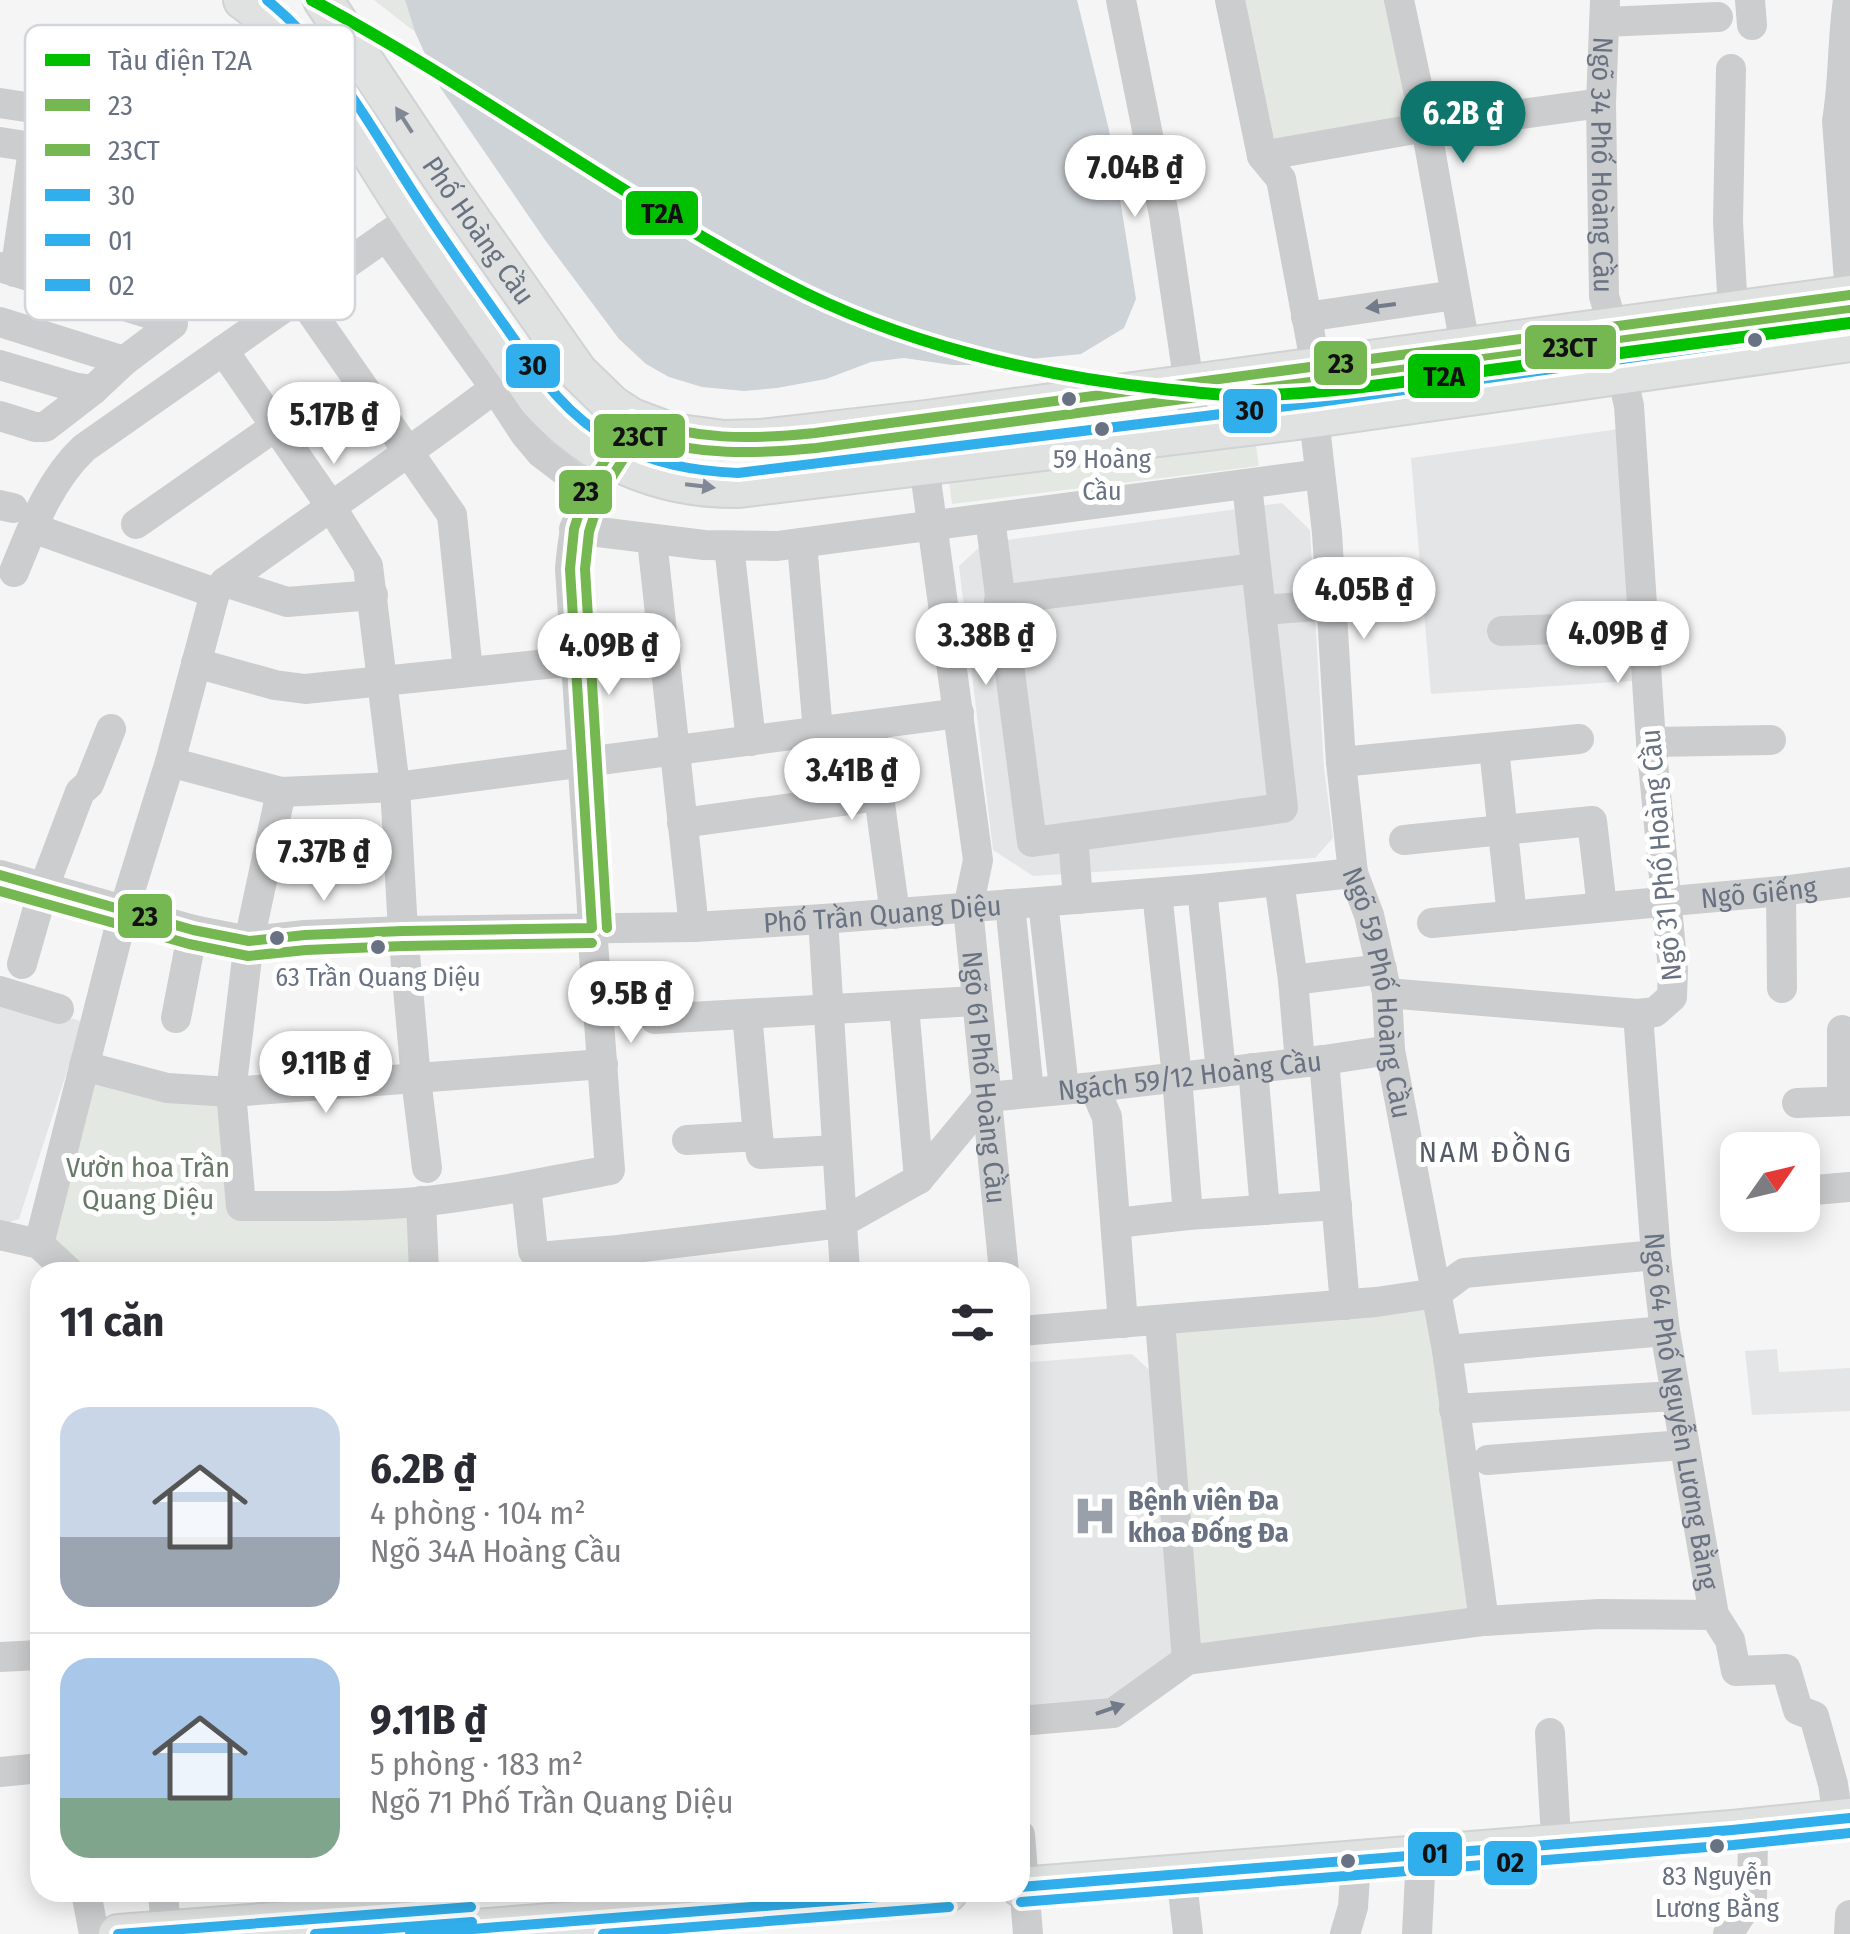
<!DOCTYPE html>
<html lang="vi">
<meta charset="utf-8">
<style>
:root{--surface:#fff;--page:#f7f7f7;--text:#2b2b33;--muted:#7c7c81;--line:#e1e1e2;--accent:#0f766e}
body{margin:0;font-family:"Fira Sans Condensed",sans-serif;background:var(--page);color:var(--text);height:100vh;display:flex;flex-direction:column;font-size:38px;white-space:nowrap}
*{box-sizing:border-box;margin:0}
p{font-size:32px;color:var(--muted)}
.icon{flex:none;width:55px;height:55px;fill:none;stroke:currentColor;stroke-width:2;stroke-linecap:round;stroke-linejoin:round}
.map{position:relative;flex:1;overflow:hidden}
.panel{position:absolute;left:30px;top:1262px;width:1000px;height:640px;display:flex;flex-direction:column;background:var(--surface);border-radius:30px;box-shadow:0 5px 25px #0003}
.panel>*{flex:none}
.needle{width:65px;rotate:56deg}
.buttons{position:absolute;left:1720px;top:1132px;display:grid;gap:20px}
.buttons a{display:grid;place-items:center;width:100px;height:100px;border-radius:20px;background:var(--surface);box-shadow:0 5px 25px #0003;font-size:50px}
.price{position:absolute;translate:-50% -85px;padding:0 22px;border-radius:35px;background:#fff;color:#222;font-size:32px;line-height:65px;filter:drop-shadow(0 2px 5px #0008)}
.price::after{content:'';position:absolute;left:50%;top:60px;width:30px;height:22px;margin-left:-15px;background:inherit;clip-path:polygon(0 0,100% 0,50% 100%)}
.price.selected{background:var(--accent);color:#fff}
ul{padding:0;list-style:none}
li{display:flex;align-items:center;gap:30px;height:250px;padding:0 30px}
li+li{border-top:2px solid var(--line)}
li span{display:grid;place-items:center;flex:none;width:280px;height:200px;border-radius:30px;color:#555}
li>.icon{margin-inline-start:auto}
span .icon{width:120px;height:120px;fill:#fffc;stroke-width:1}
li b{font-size:42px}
h2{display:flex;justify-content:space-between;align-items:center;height:120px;padding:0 30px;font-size:42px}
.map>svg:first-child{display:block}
.built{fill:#e4e5e6}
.green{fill:#e4e8e3}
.water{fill:#ced3d8}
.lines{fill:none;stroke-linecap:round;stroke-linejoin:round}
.major-casing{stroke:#d1d2d3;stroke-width:42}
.minor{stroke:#cccdce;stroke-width:30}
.major{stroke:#e0e1e1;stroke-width:38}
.bus-1-casing{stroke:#fff;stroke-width:18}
.bus-2-casing{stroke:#fff;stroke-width:18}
.bus-3-casing{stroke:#fff;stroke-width:18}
.bus-4-casing{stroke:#fff;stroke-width:18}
.bus-5-casing{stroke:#fff;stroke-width:18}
.bus-1{stroke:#75b852;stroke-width:10}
.bus-2{stroke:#75b852;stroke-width:10}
.bus-3{stroke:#31afec;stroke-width:10}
.bus-4{stroke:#31afec;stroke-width:10}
.bus-5{stroke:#31afec;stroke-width:10}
.metro-1-casing{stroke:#fff;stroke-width:20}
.metro-1{stroke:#00c000;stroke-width:12}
.oneway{fill:#818895}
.oneway2{fill:#737b8a}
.bus-dot{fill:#697282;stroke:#fff;stroke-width:4}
.labels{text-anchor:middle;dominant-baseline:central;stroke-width:10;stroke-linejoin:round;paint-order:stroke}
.bus-label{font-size:26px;fill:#697282;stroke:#fff}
.street-label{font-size:28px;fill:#697282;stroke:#fff}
.park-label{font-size:28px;fill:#677967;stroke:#fff}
.poi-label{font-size:28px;font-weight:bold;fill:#697282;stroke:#fff;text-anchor:start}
.neighbourhood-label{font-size:30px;letter-spacing:2.5px;fill:#565c67;stroke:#fff}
.key{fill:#fff;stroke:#d2d5da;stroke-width:2.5}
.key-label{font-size:28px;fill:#697282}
.line-badge{stroke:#fff;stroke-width:4}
.pale-badge-label{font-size:28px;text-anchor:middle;font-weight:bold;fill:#111}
</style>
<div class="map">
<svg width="1850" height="1934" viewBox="0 0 1850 1934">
<rect width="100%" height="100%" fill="#f5f5f5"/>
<path class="built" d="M 1626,428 L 1627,629 L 1632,681 L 1431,694 L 1411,458 Z
M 1282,503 L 1310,530 L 1324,768 L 1333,838 L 1315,858 L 1033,876 L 993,850 L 959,566 L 984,543 Z
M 0,995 L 83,1022 L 19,1219 L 0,1225 Z
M 1777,1349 L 1779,1372 L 1850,1368 L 1850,1411 L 1752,1415 L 1745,1351 Z
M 1132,1354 L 1156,1376 L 1182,1657 L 1111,1708 L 1020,1714 L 1020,1363 Z"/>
<path class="green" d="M 374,0 L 405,0 L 415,32 Z
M 1245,0 L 1389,0 L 1411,117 L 1271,143 Z
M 1256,445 L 1259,466 L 952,504 L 949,482 Z
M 84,1066 L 231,1092 L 241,1206 L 421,1201 L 424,1272 L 69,1272 L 39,1244 Z
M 1435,1305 L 1477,1618 L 1194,1650 L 1166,1332 Z"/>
<path class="water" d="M 405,0 L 1077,0 L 1109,130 L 1136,299 L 1124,328 L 1081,354 L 973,365 L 952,365 L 904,358 L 871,362 L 826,379 L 777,388 L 744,391 L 702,387 L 669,377 L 646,364 L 619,339 L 545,240 L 440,87 L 415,32 Z"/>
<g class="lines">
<g class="major-casing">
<g id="major">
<path d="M 243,0 C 319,54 361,142 412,218 C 453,280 497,340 539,401 C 593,460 659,489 739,488 L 1314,418 L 1850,342"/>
<path id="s8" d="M 323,0 L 448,187 L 578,372 L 612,405 L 632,418 L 672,433 L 724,440 L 760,439 L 926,420 L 1850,295"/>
<path d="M 1020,1887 L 1732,1830 L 1850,1818"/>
<path d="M 118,1934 L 445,1909"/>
<path d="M 410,1934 L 948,1892"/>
</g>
</g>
<g class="minor">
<path d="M 1121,0 L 1164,215 L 1196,432"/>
<path d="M 1230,0 L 1262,156 L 1281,179 L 1316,367"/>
<path d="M 1399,0 L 1426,127 L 1465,346"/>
<path id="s1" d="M 1605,0 L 1601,103 L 1604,296 L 1613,327"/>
<path d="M 1750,0 L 1752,25"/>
<path d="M 1848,0 C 1842,40 1844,81 1837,121 L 1850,295"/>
<path d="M 1605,22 L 1718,17"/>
<path d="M 1731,69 L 1728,222 L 1733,311"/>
<path d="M 0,103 L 125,122 L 256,132 L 351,125"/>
<path d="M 0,142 L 32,147 L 33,150 L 15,272"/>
<path d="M 1262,156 L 1426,127 L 1601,103"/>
<path d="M 175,234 L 206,213 L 214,211 L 262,218 L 263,241 L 271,262 L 300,296 L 452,515 L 468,671"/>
<path d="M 386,236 L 495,388 L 525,434 L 541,453 L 587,488"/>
<path d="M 0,267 L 166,319 L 173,324 L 124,361 L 93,390 L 45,427 L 35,427 L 0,416"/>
<path d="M 58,285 L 76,157"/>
<path d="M 1306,317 L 1455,295"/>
<path d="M 0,322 L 124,361"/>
<path d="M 223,350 L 330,505 L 368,566 L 395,787 L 403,931 L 416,1079 L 427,1168"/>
<path d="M 0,365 L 77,388 L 93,390"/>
<path id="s2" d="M 1314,418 L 1327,533 L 1341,762 L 1353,873 L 1369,915 L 1387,993 L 1390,1050 L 1447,1350 L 1484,1621"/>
<path id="s3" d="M 924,465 L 978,860 L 968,908 L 1004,1272"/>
<path d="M 0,505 L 13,508"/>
<path d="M 990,518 L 1032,842 L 1283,808 L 1247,485"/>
<path d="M 136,524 L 276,426"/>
<path d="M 33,528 L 215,593"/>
<path d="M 574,529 L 704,545 L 777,546 L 1320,474"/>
<path d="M 652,540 L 694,927"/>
<path d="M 802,543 L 818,732"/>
<path d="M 729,546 L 751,741"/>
<path d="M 14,572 C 32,528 49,481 84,448 L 412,218"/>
<path d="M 225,582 L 287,602 L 373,595"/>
<path d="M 999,600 L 1256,568"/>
<path d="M 1261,610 L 1331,605"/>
<path d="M 1502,631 L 1644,626"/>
<path d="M 196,663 L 275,685 L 305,689 L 576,661"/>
<path d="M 872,725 L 879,796 L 895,914"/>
<path d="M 1651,742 L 1771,740"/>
<path d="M 1494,749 L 1512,916"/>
<path d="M 170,762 L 281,792 L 395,787 L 959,713"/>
<path d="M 1341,762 L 1579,739"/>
<path d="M 281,792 L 249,941 L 231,1092 L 241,1206 C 300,1206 360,1207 419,1202 C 483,1195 546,1182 610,1170 L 592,928 L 592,908 L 570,569 C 574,520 580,498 608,457"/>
<path d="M 682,823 L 879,796"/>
<path d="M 1073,837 L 1078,899"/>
<path d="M 1404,840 L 1592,821 L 1602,907"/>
<path id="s4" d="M 0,875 L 193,930 L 249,941 L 305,935 L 403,931 L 694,927 L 823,919 L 1202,889 L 1353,873"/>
<path d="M 1279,881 L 1293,980 L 1300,1062"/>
<path d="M 1202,889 L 1221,1071"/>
<path d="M 1781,891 L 1782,988"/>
<path d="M 1157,893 L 1177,1077 L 1188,1215"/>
<path d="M 1043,902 L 1064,1088"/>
<path d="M 1010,904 L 1029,1092"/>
<path d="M 823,919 L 845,1272"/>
<path id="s5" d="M 1432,923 L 1781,891 L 1850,882"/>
<path d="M 22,964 L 44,887 L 80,792 L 89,784 L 111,729"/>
<path d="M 1293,980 L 1382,969"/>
<path d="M 0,991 L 59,1009"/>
<path d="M 1387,993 L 1638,1014 L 1655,1012 L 1672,997 L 1673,970 L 1651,742 L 1629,406 L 1622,374"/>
<path d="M 904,1006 L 919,1179"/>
<path d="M 747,1014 L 758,1136 L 761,1154 L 837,1150"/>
<path id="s6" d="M 1638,1014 L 1656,1255 L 1665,1331 L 1714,1615 L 1730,1640 L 1736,1671 L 1786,1669 L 1798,1710 L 1814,1716 L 1833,1784 L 1835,1798"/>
<path d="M 176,1018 L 193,930"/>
<path d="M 655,1019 L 976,1001"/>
<path d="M 1324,1060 L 1345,1305"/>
<path d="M 84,1066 L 167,1088 L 231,1092 L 603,1064"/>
<path d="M 1253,1068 L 1265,1210"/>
<path d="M 1094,1087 L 1107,1117 L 1123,1323"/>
<path d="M 1842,1101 L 1842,1030"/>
<path d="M 1797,1103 L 1850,1101"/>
<path d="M 687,1140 L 758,1136"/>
<path id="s7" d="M 526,1186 L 533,1251 L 538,1257 L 618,1250 L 841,1223 L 919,1179 L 987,1097 L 1094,1087 L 1324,1060 L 1390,1050"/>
<path d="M 1802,1191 L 1850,1187"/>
<path d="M 421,1201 L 424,1272"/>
<path d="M 1116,1223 L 1188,1215 L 1337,1205"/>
<path d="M 0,1235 L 39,1244 L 69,1272"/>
<path d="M 39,1244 L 124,910 L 170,762 L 215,593 L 225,582 C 315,517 407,455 495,388"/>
<path d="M 1160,1321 L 1187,1660"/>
<path d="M 1020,1331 L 1376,1302 L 1437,1293 L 1464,1273 L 1656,1255"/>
<path d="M 1447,1350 L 1665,1331"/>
<path d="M 1454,1409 L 1675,1396"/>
<path d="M 1488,1460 L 1683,1445"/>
<path d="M 0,1657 L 40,1655"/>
<path d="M 1020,1721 L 1113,1713 L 1187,1660 L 1484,1621 L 1599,1614 L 1714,1615"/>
<path d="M 1550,1733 L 1555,1821"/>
<path d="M 0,1772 L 40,1768"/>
<path d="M 1020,1835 L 1028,1934"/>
<path d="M 1181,1874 L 1188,1934"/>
<path d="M 86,1892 L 94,1934"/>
<path d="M 163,1892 L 166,1930"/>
<path d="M 600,1892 L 600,1896"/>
<path d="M 1345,1934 L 1353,1907 L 1356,1860"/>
<path d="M 1417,1934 L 1421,1855"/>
<path d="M 1728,1934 L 1752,1897 L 1753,1841 L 1751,1828"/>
<path d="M 1849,1934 L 1850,1915"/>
</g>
<use href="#major" class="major"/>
<g class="bus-1-casing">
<path id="bus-1" d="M 0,875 L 193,930 L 249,941 L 305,935 L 403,931 L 592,928
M 592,928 L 570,569 L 574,529 L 587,488 L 632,418 C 695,440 749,440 815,433 L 1850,295"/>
</g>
<g class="bus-2-casing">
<path id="bus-2" d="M 0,891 L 189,944 L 248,956 L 306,950 L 403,946 L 592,943
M 607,928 L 585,569 L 589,532 L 601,494 L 638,436 C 697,456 756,454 816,448 L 1850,310"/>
</g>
<g class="bus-3-casing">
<path id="bus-3" d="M 267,0 C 327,48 365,117 406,181 C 437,231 471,278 505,326 C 537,372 563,414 614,442 C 652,464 694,471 738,473 L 1312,403 L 1848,327"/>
</g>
<g class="bus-4-casing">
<path id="bus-4" d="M 1020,1887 L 1732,1830 L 1850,1818
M 118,1934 L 471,1907
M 410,1934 L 942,1892"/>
</g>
<g class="bus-5-casing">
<path id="bus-5" d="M 1021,1902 L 1733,1845 L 1850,1833
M 315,1934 L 472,1922
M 603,1934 L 949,1907"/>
</g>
<use href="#bus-1" class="bus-1"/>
<use href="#bus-2" class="bus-2"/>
<use href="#bus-3" class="bus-3"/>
<use href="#bus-4" class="bus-4"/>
<use href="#bus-5" class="bus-5"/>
<g class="metro-1-casing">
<path id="metro-1" d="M 312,0 C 474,87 622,198 785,283 C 899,343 1036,376 1163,389 C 1185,391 1207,394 1229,395 C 1314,397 1399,382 1483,371 C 1605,355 1728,339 1850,323"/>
</g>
<use href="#metro-1" class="metro-1"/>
</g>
<defs><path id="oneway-solid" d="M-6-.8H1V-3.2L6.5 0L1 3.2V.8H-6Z" transform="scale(2.5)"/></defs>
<g class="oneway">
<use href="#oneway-solid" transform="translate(404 120) rotate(-123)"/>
<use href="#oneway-solid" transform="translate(700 486) rotate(7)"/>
</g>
<g class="oneway2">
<use href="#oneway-solid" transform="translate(1381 306) rotate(172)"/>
<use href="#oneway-solid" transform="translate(1110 1709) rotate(-19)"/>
</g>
<defs>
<g id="hospital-bare" transform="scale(3.45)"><path d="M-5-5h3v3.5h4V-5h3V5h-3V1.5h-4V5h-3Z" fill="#9aa0aa" stroke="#fff" stroke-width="2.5" paint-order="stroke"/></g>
</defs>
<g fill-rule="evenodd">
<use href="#hospital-bare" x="1095" y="1516"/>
</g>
<g class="bus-dot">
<circle cx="1755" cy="340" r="9"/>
<circle cx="1069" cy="399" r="9"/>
<circle cx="1102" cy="429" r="9"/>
<circle cx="277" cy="938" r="9"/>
<circle cx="378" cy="947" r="9"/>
<circle cx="1717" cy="1846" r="9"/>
<circle cx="1348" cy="1861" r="9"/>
</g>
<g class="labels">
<g class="bus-label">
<text x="1102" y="459">59 Hoàng<tspan x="1102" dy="32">Cầu</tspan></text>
<text x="378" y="977">63 Trần Quang Diệu</text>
<text x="1717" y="1876">83 Nguyễn<tspan x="1717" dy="32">Lương Bằng</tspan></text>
</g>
<g class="street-label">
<text stroke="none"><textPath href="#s1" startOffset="165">Ngõ 34 Phố Hoàng Cầu</textPath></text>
<text stroke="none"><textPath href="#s8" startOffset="278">Phố Hoàng Cầu</textPath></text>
<text transform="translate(1661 855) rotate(-95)">Ngõ 31 Phố Hoàng Cầu</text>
<text stroke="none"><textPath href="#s5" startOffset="328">Ngõ Giếng</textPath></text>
<text stroke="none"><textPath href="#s4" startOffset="892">Phố Trần Quang Diệu</textPath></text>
<text stroke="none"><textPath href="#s2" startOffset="580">Ngõ 59 Phố Hoàng Cầu</textPath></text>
<text stroke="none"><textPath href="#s7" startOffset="778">Ngách 59/12 Hoàng Cầu</textPath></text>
<text stroke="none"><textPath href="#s3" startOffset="618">Ngõ 61 Phố Hoàng Cầu</textPath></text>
<text stroke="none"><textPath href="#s6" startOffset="400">Ngõ 64 Phố Nguyễn Lương Bằng</textPath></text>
</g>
<g class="park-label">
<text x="148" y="1167">Vườn hoa Trần<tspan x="148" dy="32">Quang Diệu</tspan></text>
</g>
<g class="poi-label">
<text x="1128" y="1500">Bệnh viện Đa<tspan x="1128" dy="32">khoa Đống Đa</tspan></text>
</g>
<g class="neighbourhood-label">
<text x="1496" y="1152">NAM ĐỒNG</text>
</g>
</g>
<rect x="25" y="25" width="330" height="295" rx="15" class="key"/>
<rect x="45" y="54" width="45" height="12" fill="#00c000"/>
<rect x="45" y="99" width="45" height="12" fill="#75b852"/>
<rect x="45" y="144" width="45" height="12" fill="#75b852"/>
<rect x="45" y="189" width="45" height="12" fill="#31afec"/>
<rect x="45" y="234" width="45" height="12" fill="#31afec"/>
<rect x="45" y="279" width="45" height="12" fill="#31afec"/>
<g class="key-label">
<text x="108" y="70">Tàu điện T2A</text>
<text x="108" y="115">23</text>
<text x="108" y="160">23CT</text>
<text x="108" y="205">30</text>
<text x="108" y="250">01</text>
<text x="108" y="295">02</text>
</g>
<g class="line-badge">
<rect x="624" y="189" width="76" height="48" rx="10" fill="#00c000"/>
<rect x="1523" y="323" width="95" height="48" rx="10" fill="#75b852"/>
<rect x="1312" y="339" width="57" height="48" rx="10" fill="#75b852"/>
<rect x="504" y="342" width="58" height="48" rx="10" fill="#31afec"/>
<rect x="1406" y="352" width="76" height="48" rx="10" fill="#00c000"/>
<rect x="1221" y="387" width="58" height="48" rx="10" fill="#31afec"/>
<rect x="592" y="412" width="95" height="48" rx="10" fill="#75b852"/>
<rect x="557" y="468" width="57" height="48" rx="10" fill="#75b852"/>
<rect x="116" y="892" width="58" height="48" rx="10" fill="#75b852"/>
<rect x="1406" y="1830" width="58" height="48" rx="10" fill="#31afec"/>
<rect x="1482" y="1839" width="57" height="48" rx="10" fill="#31afec"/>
</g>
<g class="pale-badge-label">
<text x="662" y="223">T2A</text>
<text x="1570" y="357">23CT</text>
<text x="1341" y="373">23</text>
<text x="533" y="375">30</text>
<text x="1444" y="386">T2A</text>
<text x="1250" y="420">30</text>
<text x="640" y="446">23CT</text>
<text x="586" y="501">23</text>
<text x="145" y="926">23</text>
<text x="1435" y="1863">01</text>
<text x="1510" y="1872">02</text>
</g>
</svg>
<div class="buttons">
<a><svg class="needle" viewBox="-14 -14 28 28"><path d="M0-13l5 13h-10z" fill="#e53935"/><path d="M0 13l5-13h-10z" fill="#7c7c81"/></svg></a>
</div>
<b class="price selected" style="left:1463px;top:166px">6.2B ₫</b>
<b class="price" style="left:1135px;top:220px">7.04B ₫</b>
<b class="price" style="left:334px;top:467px">5.17B ₫</b>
<b class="price" style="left:1364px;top:642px">4.05B ₫</b>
<b class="price" style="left:1618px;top:686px">4.09B ₫</b>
<b class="price" style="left:986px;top:688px">3.38B ₫</b>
<b class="price" style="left:609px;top:698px">4.09B ₫</b>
<b class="price" style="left:852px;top:823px">3.41B ₫</b>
<b class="price" style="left:324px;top:904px">7.37B ₫</b>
<b class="price" style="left:631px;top:1046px">9.5B ₫</b>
<b class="price" style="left:326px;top:1116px">9.11B ₫</b>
<section class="panel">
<h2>11 căn<svg class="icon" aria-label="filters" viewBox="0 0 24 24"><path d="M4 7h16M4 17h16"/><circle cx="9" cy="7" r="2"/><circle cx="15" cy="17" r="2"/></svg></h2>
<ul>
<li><span style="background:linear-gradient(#c9d6e8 65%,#9aa5b1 0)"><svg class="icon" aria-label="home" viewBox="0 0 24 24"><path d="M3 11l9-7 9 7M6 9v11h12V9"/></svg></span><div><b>6.2B ₫</b><p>4 phòng · 104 m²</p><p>Ngõ 34A Hoàng Cầu</p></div></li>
<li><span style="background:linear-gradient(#a9c7e8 70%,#7fa58c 0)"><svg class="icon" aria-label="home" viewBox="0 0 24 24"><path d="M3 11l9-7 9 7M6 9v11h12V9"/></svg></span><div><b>9.11B ₫</b><p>5 phòng · 183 m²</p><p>Ngõ 71 Phố Trần Quang Diệu</p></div></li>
</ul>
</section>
</div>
